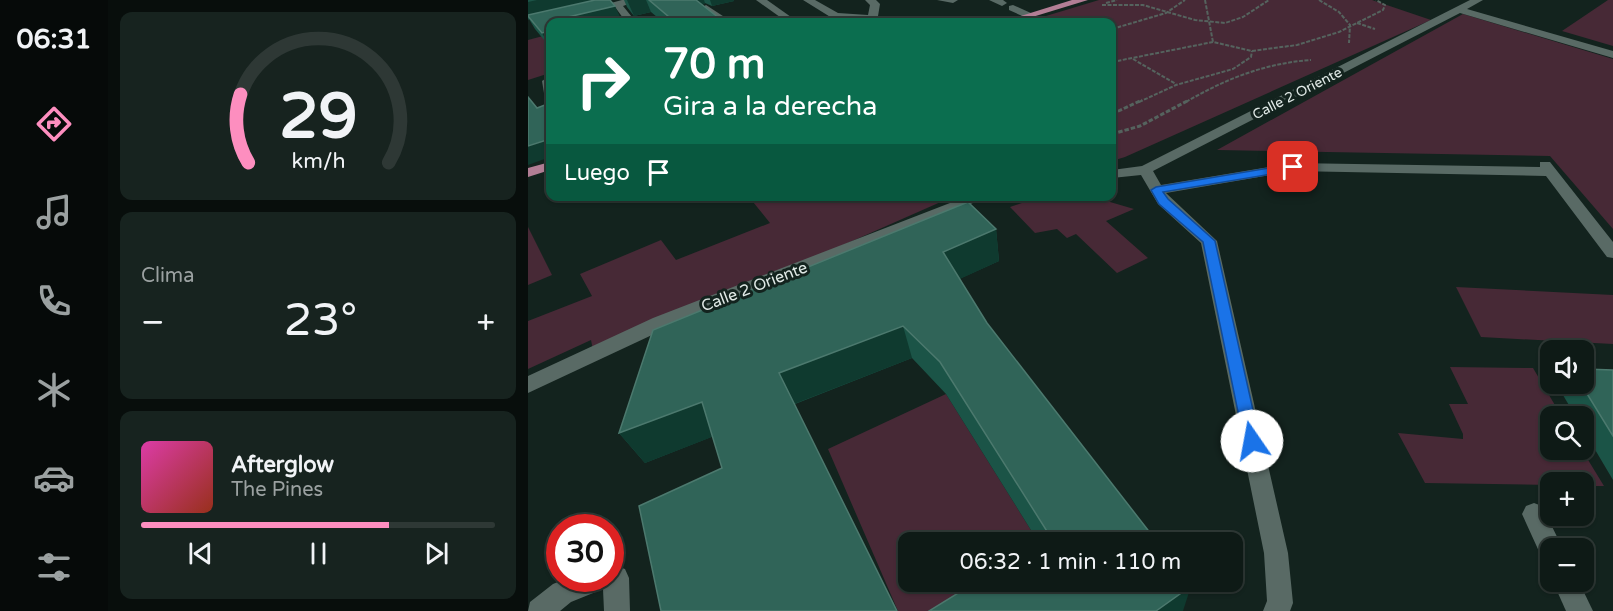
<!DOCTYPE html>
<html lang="es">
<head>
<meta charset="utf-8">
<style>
  :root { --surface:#0e1a16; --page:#17231f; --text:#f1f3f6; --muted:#9ba1a1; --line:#2e3835; --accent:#fd8ebf }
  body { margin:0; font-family:"Varela Round",sans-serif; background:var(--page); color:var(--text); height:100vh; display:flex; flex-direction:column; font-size:22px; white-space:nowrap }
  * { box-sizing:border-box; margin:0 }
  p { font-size:20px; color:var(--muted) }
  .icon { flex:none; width:33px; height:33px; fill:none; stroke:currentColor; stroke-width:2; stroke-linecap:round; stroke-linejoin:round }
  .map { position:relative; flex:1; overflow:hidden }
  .side { display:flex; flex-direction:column; gap:12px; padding:12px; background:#080e0c; width:420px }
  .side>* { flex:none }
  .top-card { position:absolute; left:18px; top:18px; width:570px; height:183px; border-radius:12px; box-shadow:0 2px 4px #0004,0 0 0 2px var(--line); background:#0b6e4f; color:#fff; overflow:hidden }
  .controls { position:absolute; left:1012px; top:340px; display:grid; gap:12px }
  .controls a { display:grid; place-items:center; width:54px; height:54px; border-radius:12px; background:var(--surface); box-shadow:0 2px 4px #0004,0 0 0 2px var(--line); font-size:30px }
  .speed { position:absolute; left:18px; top:514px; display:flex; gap:12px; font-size:30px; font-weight:700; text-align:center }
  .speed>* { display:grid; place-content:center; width:78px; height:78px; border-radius:50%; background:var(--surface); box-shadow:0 2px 4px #0004,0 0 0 2px var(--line); line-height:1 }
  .speed .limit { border:9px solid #d22; background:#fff; color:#111 }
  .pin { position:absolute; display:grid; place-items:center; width:51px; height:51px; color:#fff; margin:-26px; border-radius:12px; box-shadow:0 3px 9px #0006 }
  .me { position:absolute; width:66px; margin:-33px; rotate:348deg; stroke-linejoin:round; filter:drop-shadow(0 0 4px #0008) }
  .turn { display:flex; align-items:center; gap:21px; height:126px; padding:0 18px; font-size:27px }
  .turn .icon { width:78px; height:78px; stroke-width:2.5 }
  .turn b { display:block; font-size:42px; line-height:51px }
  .then { display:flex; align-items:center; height:57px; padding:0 18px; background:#0003; gap:12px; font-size:22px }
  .big { font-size:45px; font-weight:600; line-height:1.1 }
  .side .tile { flex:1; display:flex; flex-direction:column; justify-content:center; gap:9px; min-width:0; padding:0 21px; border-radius:12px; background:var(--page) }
  .side .dial { align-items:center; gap:0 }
  .dial svg { height:156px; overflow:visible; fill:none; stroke:var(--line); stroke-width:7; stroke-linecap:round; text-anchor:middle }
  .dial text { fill:var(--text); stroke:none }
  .song { display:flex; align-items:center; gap:18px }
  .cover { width:72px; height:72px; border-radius:9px; background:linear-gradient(135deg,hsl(320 70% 55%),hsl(10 70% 35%)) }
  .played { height:6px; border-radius:3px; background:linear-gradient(90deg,var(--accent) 70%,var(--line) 70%) }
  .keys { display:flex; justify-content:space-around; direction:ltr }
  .heat { display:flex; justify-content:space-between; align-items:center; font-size:33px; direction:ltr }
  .trip { position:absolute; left:370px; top:532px; width:345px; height:60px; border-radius:12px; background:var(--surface); box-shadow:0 2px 4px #0004,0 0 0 2px var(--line); font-weight:600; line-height:60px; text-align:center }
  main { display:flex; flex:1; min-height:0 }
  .menu { display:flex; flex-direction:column; width:108px; justify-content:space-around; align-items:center; background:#060a09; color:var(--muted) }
  .menu .icon { width:42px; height:42px }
  .menu .selected { color:var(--accent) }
  .menu b { font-size:27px; color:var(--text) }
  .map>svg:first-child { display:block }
  .green { fill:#472936 }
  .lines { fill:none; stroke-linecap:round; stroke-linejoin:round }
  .path-far1 { stroke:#55635e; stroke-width:2; stroke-dasharray:4 1.5; stroke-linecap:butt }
  .path { stroke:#55635e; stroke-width:3; stroke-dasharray:4.5 2; stroke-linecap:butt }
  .minor { fill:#596a65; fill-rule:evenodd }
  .major { fill:#b27e95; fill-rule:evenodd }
  .wall { fill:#1b5447 }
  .shaded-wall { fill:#0f3a2f }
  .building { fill:#306458; stroke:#4c796e; stroke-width:1.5 }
  .route { fill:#1a73e8; stroke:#114b97; stroke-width:1.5 }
  .labels { text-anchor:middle; stroke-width:6; stroke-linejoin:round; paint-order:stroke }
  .far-street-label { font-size:14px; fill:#e0e9e6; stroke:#13231e }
  .street-label { font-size:16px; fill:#e0e9e6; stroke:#13231e }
</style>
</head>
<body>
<main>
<nav class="menu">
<b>06:31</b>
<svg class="icon selected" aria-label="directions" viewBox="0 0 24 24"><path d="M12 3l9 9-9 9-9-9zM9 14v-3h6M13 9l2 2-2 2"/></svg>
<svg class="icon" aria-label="music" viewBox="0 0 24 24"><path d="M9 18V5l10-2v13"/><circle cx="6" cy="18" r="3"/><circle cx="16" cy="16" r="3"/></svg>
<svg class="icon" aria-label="phone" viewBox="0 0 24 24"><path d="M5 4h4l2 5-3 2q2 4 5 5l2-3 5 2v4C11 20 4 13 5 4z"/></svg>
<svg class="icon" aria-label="climate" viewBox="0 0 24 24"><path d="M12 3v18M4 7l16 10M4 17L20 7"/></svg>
<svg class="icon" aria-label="car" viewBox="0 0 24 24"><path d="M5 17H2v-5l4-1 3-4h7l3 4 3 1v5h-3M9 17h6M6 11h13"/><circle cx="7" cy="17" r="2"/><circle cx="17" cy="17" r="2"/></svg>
<svg class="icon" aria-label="filters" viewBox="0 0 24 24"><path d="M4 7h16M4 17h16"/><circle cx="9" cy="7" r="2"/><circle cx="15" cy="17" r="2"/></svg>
</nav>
<section class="side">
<div class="tile dial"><svg viewBox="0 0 100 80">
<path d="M14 69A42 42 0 1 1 86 69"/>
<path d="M14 69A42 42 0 0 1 10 34" stroke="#fd8ebf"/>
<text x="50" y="56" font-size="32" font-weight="700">29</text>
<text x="50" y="72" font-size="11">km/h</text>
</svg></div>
<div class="tile"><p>Clima</p>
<div class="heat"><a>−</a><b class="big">23°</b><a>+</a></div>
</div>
<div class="tile">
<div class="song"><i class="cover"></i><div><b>Afterglow</b><p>The Pines</p></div></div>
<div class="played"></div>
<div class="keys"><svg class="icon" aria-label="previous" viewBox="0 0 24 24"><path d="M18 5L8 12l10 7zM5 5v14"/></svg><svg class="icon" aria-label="pause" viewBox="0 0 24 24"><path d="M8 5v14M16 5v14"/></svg><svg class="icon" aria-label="next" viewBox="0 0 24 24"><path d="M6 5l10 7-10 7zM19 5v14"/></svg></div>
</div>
</section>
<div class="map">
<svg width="1085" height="611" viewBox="0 0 1085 611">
  <rect width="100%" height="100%" fill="#13231e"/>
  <g class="green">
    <polygon points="571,0 844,0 903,20 597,157 584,161 584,22 498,22"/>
    <polygon points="1080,0 1085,0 1085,46 1034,31"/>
    <polygon points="935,14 1085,59 1085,229 1022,156 689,150"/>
    <polygon points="15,36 22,46 22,73 0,80 0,40"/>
    <polygon points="221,197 424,197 66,355 63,340 0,369 0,321 64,296 52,274 133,240 148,260 242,223"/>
    <polygon points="565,197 606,209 578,221 620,258 589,273 548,234 539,238 529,229 507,233 482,207 511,197"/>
    <polygon points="0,227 24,275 0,285"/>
    <polygon points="928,287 1085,295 1085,344 953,337"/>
    <polygon points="922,367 1005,368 1034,417 1023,417 1023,450 1054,450 1076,486 1056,486 1056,483 1023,483 1023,485 897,483 870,433 935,439 935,434 921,404 940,404"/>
    <polygon points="418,394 511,543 381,543 381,582 459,582 411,611 370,611 300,449"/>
  </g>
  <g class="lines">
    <g class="path-far1">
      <polyline points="677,0 685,42"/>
      <polyline points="791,0 811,12 822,25 821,43"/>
      <polyline points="578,3 589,0"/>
      <polyline points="574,5 615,5 667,20 697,23 715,17 741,0"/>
      <polyline points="829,23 847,29"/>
      <polyline points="584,29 638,13 657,0"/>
      <polyline points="605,59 648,84"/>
      <polyline points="584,62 685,42 724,51 769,45 811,32 855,10 857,5 848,0"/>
      <polyline points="611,102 648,85 705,69 723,57 724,51"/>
      <path d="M 658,102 C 697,79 738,63 783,60"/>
    </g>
    <g class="path">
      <polyline points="584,114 614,100"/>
      <polyline points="584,134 612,126 661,100"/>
    </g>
    <g class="minor">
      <polygon points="94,0 112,0 95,6 108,22 98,22 87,7 62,13 57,10"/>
      <polygon points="228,0 239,0 270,22 259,22"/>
      <polygon points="275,0 287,0 310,13 340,15 342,5 337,0 348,0 352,4 349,22 304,18"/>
      <polygon points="409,0 430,0 425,3"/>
      <polygon points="461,0 475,0 479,3 474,6"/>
      <polygon points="942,0 955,0 939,9 1085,51 1085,58 932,13 625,171 633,185 765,163 1012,167 1012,162 1022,162 1085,242 1085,258 1079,257 1018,176 765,171 638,193 689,241 760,553 765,603 762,611 735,611 739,601 736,553 673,243 630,204 613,175 584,178 584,170 614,166"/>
      <polygon points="178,5 201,20 202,22 191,22 174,10 173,8"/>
      <polygon points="485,5 505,14 506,16 501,19 481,10 481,6"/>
      <polygon points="20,77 22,78 22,97 16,93 14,81"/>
      <polygon points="440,196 462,196 139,328 0,393 0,376 125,318"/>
      <polygon points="1006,503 1014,506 1035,549 1023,549 1023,562 1014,558 994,514 998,506"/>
      <polygon points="82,564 97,569 101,578 102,611 76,611 75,589 43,602 32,611 0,611 2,602 25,584 37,579 82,579"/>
      <polygon points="1025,582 1051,582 1065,611 1038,611"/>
    </g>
    <g class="major">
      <polygon points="544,0 560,0 488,22 474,22"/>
      <polygon points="22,162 22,170 0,177 0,168"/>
    </g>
  </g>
  <g class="wall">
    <polygon points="0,0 83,0 82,0 93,19 81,22 22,22 22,47 7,29 1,19 0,20"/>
    <polygon points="96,0 205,0 206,1 184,6 177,3 174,5 196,22 135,22 123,12 106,16 99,7"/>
    <polygon points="468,229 471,261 431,279 459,323 630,543 511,543 418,394 384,358 117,463 91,433"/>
    <polygon points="1085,370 1085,480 1056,431 1056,417 1048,417 1029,385 1030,384 1056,384"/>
  </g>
  <g class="shaded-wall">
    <polygon points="9,0 83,0 3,19 0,16 0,2"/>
    <polygon points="99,0 118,0 123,12 106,16"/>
    <polygon points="164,0 176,0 177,3 168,11"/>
    <polygon points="182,0 205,0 206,1 184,6"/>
    <polygon points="87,6 93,19 81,22 39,22 36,18"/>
    <polygon points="22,31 22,47 14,33"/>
    <polygon points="22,139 22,157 0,165 0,146"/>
    <polygon points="468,229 471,261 421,284 415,252"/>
    <polygon points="375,326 384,358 266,404 251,373"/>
    <polygon points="174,402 194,433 117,463 91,433"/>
    <polygon points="663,586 655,611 628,611"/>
  </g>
  <g class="building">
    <polygon points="67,0 82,0 87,6 36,18 40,22 22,22 22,31 14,33 0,16 0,15"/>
    <polygon points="121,0 168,0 196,22 147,22"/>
    <polygon points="0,97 9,108 22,103 22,139 0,146"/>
    <polygon points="440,202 468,229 415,252 459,323 630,543 511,543 522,536 412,362 375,326 251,373 369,611 133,611 111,506 194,468 174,402 91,433 125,330"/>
    <polygon points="1056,369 1085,370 1085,436 1053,384 1056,384"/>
    <polygon points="448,582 660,582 663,586 628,611 401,611"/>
  </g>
  <polygon class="route" points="765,164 769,165 769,170 635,192 640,199 687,241 732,441 730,446 718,446 716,441 675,242 631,204 623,190 628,187"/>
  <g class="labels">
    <g class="far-street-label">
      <text transform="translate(769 93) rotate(-27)" y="5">Calle 2 Oriente</text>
    </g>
    <g class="street-label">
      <text transform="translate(226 286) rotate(-21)" y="6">Calle 2 Oriente</text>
    </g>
  </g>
</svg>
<div class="controls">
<a><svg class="icon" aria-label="sound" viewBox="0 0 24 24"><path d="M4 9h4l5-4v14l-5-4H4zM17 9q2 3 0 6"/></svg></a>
<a><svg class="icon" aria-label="search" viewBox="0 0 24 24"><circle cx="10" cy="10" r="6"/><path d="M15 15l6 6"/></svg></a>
<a>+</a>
<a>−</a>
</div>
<div class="speed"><div class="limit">30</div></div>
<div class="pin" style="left:765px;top:167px;background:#d93025"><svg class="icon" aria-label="arrive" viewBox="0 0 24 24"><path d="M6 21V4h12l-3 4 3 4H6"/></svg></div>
<svg class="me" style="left:724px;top:441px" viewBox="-20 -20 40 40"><circle r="19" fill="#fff"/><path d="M0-13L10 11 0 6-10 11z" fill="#1a73e8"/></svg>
<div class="trip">06:32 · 1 min · 110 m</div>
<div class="top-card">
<div class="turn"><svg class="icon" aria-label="right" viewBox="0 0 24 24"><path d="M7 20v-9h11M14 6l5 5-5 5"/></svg><div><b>70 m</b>Gira a la derecha</div></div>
<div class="then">Luego<svg class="icon" aria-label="arrive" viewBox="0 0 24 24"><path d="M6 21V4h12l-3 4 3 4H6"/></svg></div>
</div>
</div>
</main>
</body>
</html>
